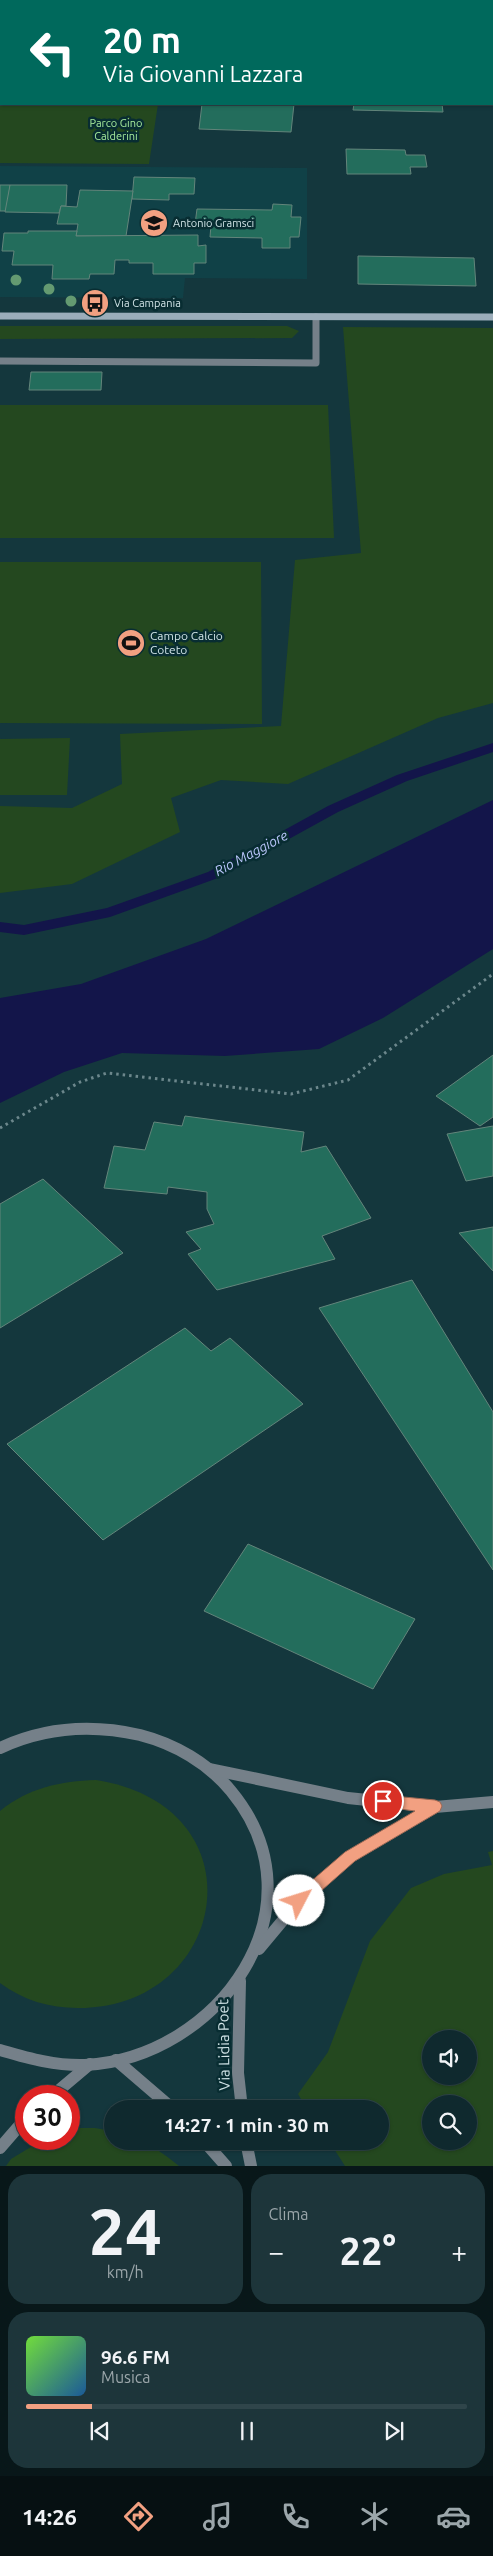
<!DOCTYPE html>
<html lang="it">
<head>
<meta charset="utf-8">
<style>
  :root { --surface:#0f292e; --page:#1d353a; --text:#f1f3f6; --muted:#9ba6aa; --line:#2f454a; --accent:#f2a081 }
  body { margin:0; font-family:Ubuntu,sans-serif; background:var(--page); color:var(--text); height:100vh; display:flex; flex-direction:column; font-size:19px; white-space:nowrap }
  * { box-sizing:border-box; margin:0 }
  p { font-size:16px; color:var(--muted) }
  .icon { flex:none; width:28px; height:28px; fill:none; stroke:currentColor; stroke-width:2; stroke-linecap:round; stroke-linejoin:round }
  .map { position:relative; height:2166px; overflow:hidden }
  .panel { display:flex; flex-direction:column; gap:8px; padding:8px; background:#081719; flex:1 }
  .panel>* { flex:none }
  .banner { position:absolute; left:0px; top:0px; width:494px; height:105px; box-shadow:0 1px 4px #0004,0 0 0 1px var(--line); background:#00695c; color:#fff; overflow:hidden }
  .buttons { position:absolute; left:422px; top:2030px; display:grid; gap:10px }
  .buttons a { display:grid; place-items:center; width:55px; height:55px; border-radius:50%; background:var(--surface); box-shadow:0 1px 4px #0004,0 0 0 1px var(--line); font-size:25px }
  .speed { position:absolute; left:15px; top:2085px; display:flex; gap:10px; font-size:25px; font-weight:700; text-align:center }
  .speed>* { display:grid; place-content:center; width:65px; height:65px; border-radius:50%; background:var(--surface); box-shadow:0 1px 4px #0004,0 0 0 1px var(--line); line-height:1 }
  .speed .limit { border:8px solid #d22; background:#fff; color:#111 }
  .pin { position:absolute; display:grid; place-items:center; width:42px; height:42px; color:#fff; margin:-21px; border:2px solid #fff; border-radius:50%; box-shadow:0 1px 5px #0007 }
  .me { position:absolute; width:55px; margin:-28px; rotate:50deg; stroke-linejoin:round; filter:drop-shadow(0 0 4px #0008) }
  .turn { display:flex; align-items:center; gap:18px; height:105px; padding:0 20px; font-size:22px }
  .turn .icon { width:65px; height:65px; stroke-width:2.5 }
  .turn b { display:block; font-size:35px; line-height:42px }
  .big { font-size:38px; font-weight:700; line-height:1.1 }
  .panel .widget { flex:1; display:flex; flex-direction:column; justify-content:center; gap:8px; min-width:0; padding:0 18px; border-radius:20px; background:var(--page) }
  .panel .dial { align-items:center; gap:0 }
  .dial b { font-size:65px; line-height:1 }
  .song { display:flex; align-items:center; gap:15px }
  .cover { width:60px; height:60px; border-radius:8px; background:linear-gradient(135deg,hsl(100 70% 55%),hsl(210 70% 35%)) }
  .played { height:5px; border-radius:2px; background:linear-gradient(90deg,var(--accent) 15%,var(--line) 15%) }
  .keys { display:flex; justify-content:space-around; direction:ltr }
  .heat { display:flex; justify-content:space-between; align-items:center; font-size:28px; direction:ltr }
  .panel .tiles { flex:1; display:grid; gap:8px; grid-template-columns:1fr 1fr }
  .widget:last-child { grid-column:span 2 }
  .trip { position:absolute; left:104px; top:2100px; width:285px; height:50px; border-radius:25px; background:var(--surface); box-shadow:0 1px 4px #0004,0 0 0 1px var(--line); font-weight:700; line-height:50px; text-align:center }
  .tab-bar { display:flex; height:80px; justify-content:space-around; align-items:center; background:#061012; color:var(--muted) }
  .tab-bar .icon { width:35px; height:35px }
  .tab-bar .current { color:var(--accent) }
  .tab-bar b { font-size:22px; color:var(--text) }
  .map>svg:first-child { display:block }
  .built { fill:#104147 }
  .green { fill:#24481f; fill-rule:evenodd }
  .water { fill:#13154a }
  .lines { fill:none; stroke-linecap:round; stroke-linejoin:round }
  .stream { fill:#13154a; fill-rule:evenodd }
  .building { fill:#236d5c; stroke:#63857b }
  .path { stroke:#6c878c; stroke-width:3; stroke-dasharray:2.5 4; stroke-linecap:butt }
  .lane { stroke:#758089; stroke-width:7 }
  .street { stroke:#758089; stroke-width:12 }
  .secondary { stroke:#9badba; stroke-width:7 }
  .tree { fill:#649a71 }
  .route { fill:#f2a081; stroke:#9d6854 }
  .labels { text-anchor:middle; stroke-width:5; stroke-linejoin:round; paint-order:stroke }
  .far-park-label { font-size:11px; fill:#a6eb9c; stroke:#082d32 }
  .far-poi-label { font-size:11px; fill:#d0e3e6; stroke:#082d32; text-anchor:start }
  .poi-label { font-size:12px; fill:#d0e3e6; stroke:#082d32; text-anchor:start }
  .water-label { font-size:14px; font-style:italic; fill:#bac6fb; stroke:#082d32 }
  .near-street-label { font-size:15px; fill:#d0e3e6; stroke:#082d32 }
</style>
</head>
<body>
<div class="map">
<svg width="493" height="2166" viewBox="0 0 493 2166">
  <rect width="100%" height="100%" fill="#14373d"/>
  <polygon class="built" points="0,166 307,168 307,279 185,278 183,298 0,297"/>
  <g class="green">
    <polygon points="0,0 172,0 1,1 1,104 158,104 149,164 0,163"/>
    <polygon points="0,326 287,326 299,331 292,338 0,339"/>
    <polygon points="343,327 493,328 493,703 438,718 288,784 221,780 171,798 180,832 72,884 0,893 0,806 72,808 122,784 120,734 281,726 295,560 361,553"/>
    <polygon points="0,405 328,405 334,538 0,538"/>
    <polygon points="0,562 261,562 262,724 0,723"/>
    <polygon points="70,738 67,795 0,795 0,739"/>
    <path d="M 96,1780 C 263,1806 230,2008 78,2008 C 49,2008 23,2000 0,1983 L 0,1811 C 28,1788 61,1781 96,1780 Z"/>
    <path d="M 493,1851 L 493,2166 L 345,2166 L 329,2141 L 380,2141 L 380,2109 L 307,2109 L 298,2094 L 328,2052 L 370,1941 L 411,1888 L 444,1874 L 492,1865 L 488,1852 ZM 431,2039 L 469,2039 L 469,2076 L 431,2076 ZM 431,2104 L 469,2104 L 469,2141 L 431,2141 Z"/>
    <path d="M 74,2128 L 95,2128 L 112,2131 L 112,2141 C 144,2141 155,2146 179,2166 L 6,2166 L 11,2159 L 44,2139 L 69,2139 L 69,2129 Z"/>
  </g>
  <polygon class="water" points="493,800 493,949 383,1018 319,1049 225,1056 122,1053 64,1072 0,1103 0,998 81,984 206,939"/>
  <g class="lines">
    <polygon class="stream" points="493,743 493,752 407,781 338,812 218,878 110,917 24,935 0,932 0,922 24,925 107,908 208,872 328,806 397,775"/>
  </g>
  <g class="building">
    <polygon points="216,0 303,0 216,1"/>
    <polygon points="330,0 390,0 330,1"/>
    <polygon points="202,104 294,104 291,132 199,129"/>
    <polygon points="354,104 442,104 443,112 353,110"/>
    <polygon points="346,149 405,150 406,155 425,155 427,167 410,167 411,174 347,174"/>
    <polygon points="134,177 195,178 194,194 169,194 169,200 132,199"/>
    <polygon points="0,185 10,185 7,211 0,211"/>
    <polygon points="10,185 67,185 66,206 61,206 59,213 5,212"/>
    <polygon points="80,190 133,191 126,236 76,236 78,224 57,224 61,206 77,207"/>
    <polygon points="273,204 292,205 291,217 301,217 299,237 290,237 290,248 262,248 262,238 210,237 211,225 195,224 197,209 272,210"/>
    <polygon points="28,231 77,231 76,236 198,235 198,246 206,245 206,263 194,263 194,274 153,274 153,263 129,263 129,260 115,260 114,274 90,274 89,279 52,279 53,265 12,265 14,251 2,251 4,233 28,233"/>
    <polygon points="358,256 474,258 476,286 358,284"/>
    <polygon points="31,372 102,372 101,390 29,390"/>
    <polygon points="493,1055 493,1117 480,1126 436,1096"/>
    <polygon points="185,1116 304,1132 301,1152 326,1146 371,1218 322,1236 335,1259 217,1290 188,1254 201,1249 186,1232 214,1224 207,1209 207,1192 168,1187 167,1194 104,1188 114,1146 145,1150 154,1122 182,1126"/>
    <polygon points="493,1126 493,1176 466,1181 447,1134"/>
    <polygon points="43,1179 123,1253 0,1328 0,1204"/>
    <polygon points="493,1227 493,1271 459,1233"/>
    <polygon points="412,1280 493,1412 493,1570 319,1308"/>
    <polygon points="185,1328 211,1351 230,1338 303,1404 103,1540 7,1444"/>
    <polygon points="248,1544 415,1619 373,1689 204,1611"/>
  </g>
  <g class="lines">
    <polyline class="path" points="0,1128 80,1082 107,1073 291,1094 348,1080 493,974"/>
    <polyline class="lane" points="0,361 316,363 316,317"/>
    <g class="street">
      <path d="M 0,1748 C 45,1727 92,1724 140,1735 C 175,1744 208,1763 231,1791 C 327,1907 219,2058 85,2065 C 55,2066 28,2058 0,2050"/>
      <polyline points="210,1769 348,1798 435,1807 493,1802"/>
      <polyline points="259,1949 299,1901 350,1857 435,1807"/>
      <polyline points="240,1981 238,2073 242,2109"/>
      <polyline points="116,2060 173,2109"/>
      <polyline points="52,2096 90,2064"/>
      <polyline points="204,2141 226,2166"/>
      <polyline points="246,2141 251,2166"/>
      <polyline points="0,2148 26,2118"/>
    </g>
    <polyline class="secondary" points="0,316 493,317"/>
  </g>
  <g class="tree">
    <circle cx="16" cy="280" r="5.5"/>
    <circle cx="49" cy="289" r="5.5"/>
    <circle cx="71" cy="301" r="5.5"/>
  </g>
  <polygon class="route" points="383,1795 435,1800 440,1802 442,1806 440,1811 355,1861 304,1906 299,1908 294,1906 291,1901 294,1896 345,1852 415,1811 378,1806 376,1801 378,1797"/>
  <defs>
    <symbol id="school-disc" viewBox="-11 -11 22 22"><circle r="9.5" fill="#f2a081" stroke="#082d32"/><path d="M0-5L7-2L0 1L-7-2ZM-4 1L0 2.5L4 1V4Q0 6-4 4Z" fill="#111"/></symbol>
    <symbol id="bus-disc" viewBox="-11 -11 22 22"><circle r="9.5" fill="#f2a081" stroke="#082d32"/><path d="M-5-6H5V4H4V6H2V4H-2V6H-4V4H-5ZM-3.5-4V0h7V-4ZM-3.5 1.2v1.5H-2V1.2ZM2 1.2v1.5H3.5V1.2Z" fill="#111"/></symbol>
    <symbol id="stadium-disc" viewBox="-11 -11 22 22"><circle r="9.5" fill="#f2a081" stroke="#082d32"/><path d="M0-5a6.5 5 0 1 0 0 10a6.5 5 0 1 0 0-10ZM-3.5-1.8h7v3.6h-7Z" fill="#111"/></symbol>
  </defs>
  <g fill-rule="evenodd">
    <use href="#school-disc" x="138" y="207" width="32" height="32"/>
    <use href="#bus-disc" x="79" y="287" width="32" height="32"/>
    <use href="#stadium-disc" x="115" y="627" width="32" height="32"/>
  </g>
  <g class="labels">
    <g class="far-park-label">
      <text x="116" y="127">Parco Gino<tspan x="116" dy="13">Calderini</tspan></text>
    </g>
    <g class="far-poi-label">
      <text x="173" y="227">Antonio Gramsci</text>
      <text x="114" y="307">Via Campania</text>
    </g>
    <g class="poi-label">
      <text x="150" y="640">Campo Calcio<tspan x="150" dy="14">Coteto</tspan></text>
    </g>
    <g class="water-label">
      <text transform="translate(251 853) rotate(-28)" y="5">Rio Maggiore</text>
    </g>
    <g class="near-street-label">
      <text transform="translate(224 2045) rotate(-91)" y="5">Via Lidia Poet</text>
    </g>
  </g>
</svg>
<div class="buttons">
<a><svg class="icon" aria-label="sound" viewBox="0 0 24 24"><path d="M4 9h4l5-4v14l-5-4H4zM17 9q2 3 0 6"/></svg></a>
<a><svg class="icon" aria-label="search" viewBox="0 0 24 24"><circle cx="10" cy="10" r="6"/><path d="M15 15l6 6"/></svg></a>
</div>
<div class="speed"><div class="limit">30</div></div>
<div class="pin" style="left:383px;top:1801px;background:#d93025"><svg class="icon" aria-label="arrive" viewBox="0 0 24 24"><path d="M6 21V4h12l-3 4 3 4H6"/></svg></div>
<svg class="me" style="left:299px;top:1901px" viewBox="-20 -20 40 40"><circle r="19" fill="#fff"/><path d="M0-13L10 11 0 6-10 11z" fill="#f2a081"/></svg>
<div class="trip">14:27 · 1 min · 30 m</div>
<div class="banner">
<div class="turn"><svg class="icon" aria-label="left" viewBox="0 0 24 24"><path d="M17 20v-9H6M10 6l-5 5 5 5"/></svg><div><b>20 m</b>Via Giovanni Lazzara</div></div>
</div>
</div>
<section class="panel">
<div class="tiles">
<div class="widget dial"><b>24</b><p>km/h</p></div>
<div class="widget"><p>Clima</p>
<div class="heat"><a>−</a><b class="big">22°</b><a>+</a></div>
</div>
<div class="widget">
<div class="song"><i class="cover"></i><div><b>96.6 FM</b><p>Musica</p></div></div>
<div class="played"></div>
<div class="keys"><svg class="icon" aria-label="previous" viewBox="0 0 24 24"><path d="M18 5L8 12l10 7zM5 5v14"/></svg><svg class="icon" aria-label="pause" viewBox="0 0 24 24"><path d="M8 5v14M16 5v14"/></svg><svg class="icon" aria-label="next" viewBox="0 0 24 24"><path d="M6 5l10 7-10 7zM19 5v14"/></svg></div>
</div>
</div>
</section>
<nav class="tab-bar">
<b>14:26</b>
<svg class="icon current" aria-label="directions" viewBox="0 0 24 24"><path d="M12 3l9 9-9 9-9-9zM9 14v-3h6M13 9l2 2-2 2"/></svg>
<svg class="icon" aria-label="music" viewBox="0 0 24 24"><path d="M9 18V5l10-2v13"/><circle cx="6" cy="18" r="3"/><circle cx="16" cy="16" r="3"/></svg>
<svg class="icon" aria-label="phone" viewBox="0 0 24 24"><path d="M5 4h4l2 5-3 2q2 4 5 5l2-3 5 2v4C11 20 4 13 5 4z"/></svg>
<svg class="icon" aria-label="climate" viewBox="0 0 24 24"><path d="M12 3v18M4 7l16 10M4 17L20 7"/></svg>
<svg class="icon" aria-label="car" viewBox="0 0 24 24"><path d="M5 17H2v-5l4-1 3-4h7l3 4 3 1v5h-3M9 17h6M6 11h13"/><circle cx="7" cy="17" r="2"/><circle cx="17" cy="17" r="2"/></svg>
</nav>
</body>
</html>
